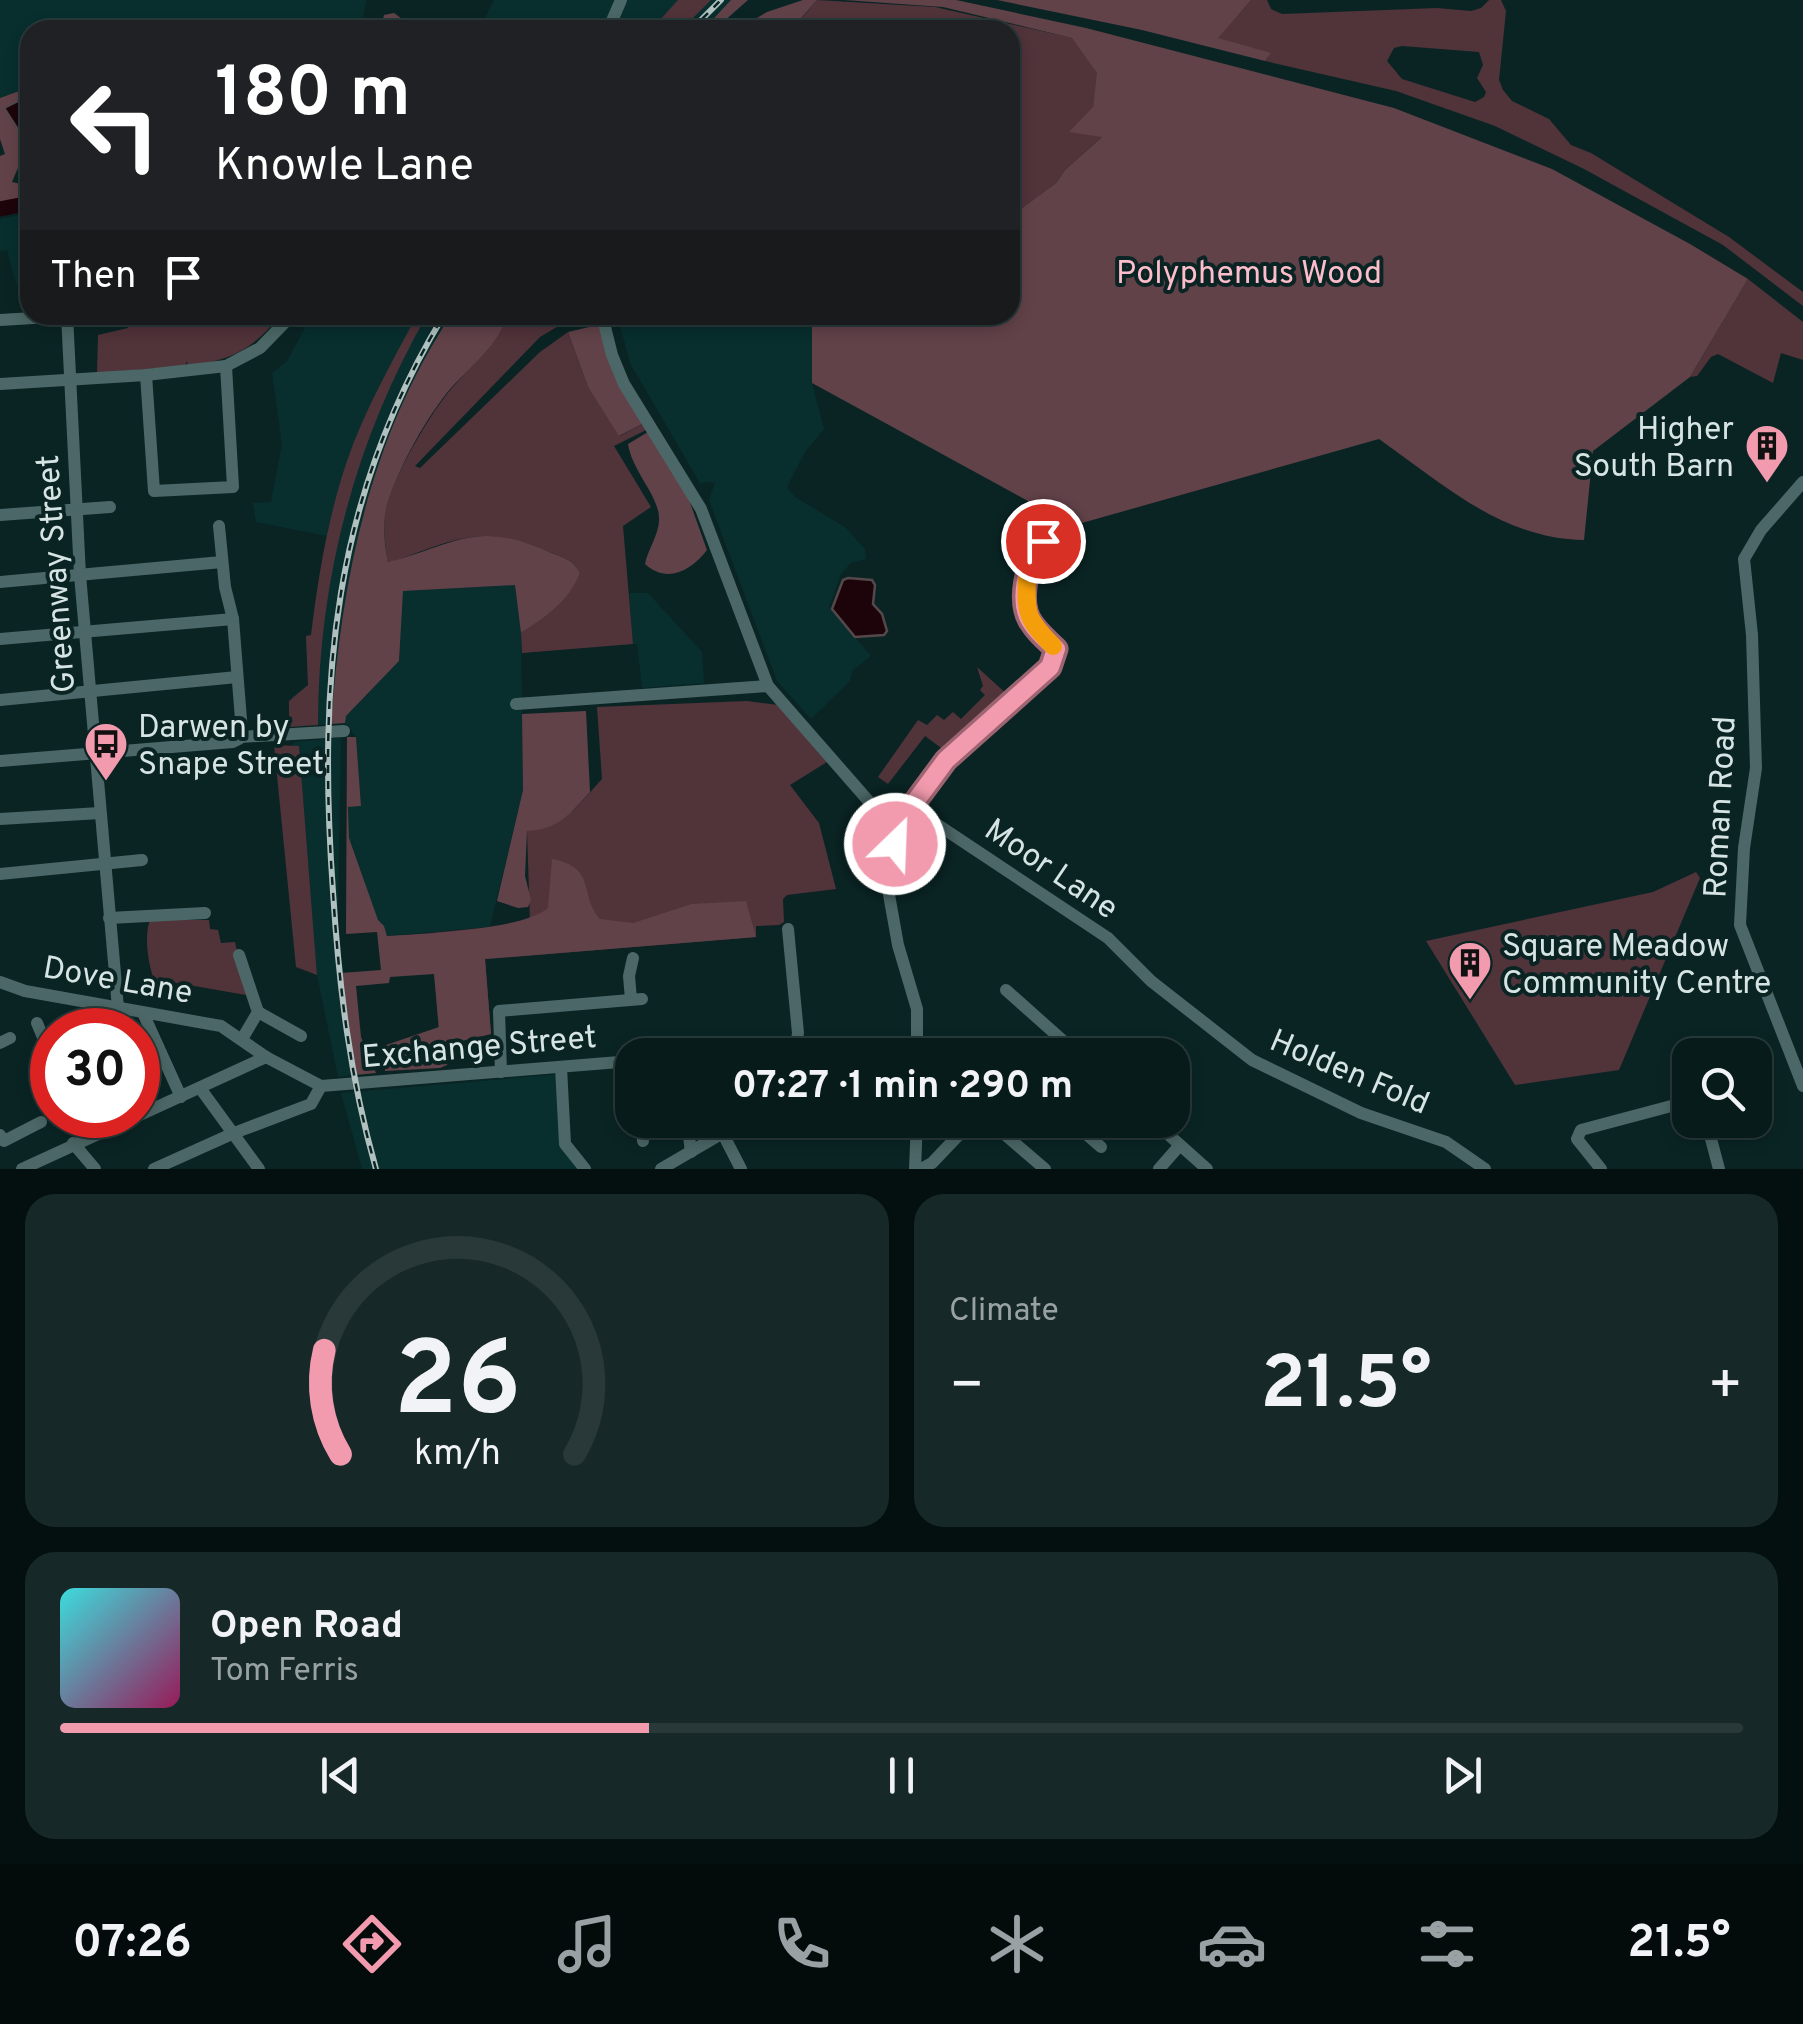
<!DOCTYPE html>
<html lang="en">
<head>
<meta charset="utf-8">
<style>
  :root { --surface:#081b1b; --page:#162828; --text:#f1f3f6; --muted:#98a1a3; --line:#29393a; --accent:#f29aae }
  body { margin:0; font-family:Overpass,sans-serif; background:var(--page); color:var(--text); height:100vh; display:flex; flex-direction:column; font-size:38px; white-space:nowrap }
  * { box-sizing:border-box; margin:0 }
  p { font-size:32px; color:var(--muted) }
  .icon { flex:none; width:55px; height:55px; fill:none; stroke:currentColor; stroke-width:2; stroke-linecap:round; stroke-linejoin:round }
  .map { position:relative; height:1169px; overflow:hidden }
  .details { display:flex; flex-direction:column; gap:25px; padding:25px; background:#040f0f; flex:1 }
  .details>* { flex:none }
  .hud { position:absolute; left:20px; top:20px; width:1000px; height:305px; border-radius:30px; box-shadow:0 5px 15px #0003,0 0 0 2px var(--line); background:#202124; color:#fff; overflow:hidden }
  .tools { position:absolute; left:1672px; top:1038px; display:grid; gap:20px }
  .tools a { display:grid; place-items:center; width:100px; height:100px; border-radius:20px; background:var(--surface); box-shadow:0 5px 15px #0003,0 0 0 2px var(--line); font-size:50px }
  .speed { position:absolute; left:30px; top:1008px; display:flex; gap:20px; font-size:50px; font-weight:700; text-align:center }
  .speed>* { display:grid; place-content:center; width:130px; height:130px; border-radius:50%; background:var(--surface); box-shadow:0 5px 15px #0003,0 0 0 2px var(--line); line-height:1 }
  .speed .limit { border:15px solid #d22; background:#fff; color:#111 }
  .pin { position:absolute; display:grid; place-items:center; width:85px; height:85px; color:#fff; margin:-42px; border:5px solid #fff; border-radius:50%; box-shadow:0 2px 10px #0007 }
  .me { position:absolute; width:110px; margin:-55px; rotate:24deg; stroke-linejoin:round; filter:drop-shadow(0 0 8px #0008) }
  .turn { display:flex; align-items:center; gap:35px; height:210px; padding:0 30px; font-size:45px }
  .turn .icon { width:130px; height:130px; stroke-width:2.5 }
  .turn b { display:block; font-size:70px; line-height:85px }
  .then { display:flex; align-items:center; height:95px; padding:0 30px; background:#0003; gap:20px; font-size:38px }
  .big { font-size:75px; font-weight:700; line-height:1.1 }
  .details .card { flex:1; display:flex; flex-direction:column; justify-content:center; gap:15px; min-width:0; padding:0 35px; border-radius:30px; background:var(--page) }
  .details .dial { align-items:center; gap:0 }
  .dial svg { height:260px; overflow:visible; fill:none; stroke:var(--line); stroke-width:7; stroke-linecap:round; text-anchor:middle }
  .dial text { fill:var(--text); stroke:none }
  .song { display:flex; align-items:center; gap:30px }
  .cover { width:120px; height:120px; border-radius:15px; background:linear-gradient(135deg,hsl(180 70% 55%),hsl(330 70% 35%)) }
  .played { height:10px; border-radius:5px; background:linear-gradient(90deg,var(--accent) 35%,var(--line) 35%) }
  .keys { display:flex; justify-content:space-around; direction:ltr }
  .heat { display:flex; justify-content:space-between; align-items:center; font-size:55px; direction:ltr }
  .details .tiles { flex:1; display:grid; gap:25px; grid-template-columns:1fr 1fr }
  .card:last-child { grid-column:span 2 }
  .trip { position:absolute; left:615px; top:1038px; width:575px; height:100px; border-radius:30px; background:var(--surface); box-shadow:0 5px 15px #0003,0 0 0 2px var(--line); font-weight:700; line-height:100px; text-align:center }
  .tabs { display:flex; height:160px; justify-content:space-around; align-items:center; background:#030b0b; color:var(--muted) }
  .tabs .icon { width:70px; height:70px }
  .tabs .selected { color:var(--accent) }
  .tabs b { font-size:45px; color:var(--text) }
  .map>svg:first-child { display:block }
  .built { fill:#082e2e }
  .green { fill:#51333a; fill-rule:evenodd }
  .forest { fill:#624249 }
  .water { fill:#1c040a; stroke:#54484b; stroke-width:2.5 }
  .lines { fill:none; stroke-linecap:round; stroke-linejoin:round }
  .river { stroke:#1c040a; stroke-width:15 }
  .minor { stroke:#4c6767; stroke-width:12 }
  .rail-casing { stroke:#b0c1c0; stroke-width:6 }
  .rail { stroke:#0a2424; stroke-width:2.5; stroke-dasharray:8; stroke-linecap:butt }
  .route-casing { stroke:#9d6471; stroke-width:25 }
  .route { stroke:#f29aae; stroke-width:18 }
  .slow { stroke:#f59e0b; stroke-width:18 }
  .labels { text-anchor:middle; stroke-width:8; stroke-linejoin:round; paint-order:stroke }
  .park-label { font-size:32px; fill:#fdbdcb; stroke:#0a2424 }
  .poi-label { font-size:32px; fill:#d6e5e4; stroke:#0a2424; text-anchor:start }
  .street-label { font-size:32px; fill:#d6e5e4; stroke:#0a2424 }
</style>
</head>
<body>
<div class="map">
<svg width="1803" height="1169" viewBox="0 0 1803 1169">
  <rect width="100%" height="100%" fill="#0a2424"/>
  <g class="built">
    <polygon points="0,0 366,0 361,30 30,30 30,87 0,98"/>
    <polygon points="494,0 748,0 715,30 479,30"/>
    <polygon points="30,213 30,283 16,284 7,250 0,251 0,219"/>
    <polygon points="312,315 462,315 423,390 347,715 399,661 402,591 515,585 521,633 523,790 490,927 387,936 384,926 378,921 349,838 348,807 361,805 356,737 345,723 292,727 292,697 308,685 306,636 311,635 327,536 256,522 253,503 271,502 282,444 272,373 287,361"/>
    <polygon points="617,315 812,315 812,383 824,429 805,452 787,487 795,497 845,527 865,549 866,559 851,563 841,574 829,607 871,656 852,671 850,681 811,719 777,681 709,500 715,482 700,483 630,363"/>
    <polygon points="629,593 648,593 702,652 704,683 642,688 637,644 633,644"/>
    <polygon points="341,738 338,924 355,1075 338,1077 317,975 299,747 293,746 293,742"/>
    <polygon points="561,1074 565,1144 585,1169 362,1169 341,1093"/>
  </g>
  <g class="green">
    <polygon points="678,0 711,0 681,30 651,30"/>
    <polygon points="817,0 935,7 1073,38 1098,74 1093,107 1103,136 1065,170 1056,183 1010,217 1010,30 792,30"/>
    <path d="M 1251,0 L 1267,0 L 1271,9 L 1282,14 L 1437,8 L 1471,11 L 1481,8 L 1489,0 L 1501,0 L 1506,11 L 1499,80 L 1503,90 L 1512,101 L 1549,119 L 1571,145 L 1591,153 L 1729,237 L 1803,292 L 1803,306 L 1723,245 L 1584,169 L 1495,126 L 1396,91 L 1265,61 L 1270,54 L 1217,38 ZM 1402,46 L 1479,52 L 1483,65 L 1477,78 L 1486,92 L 1484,97 L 1475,102 L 1402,79 L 1387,61 L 1394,48 Z"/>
    <polygon points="1748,279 1803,322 1803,360 1781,353 1773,383 1718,354 1711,357 1697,376 1690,377"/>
    <path d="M 128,315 L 281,315 C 250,351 235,358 188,367 L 187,361 L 185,366 L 97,373 L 98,335 L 128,328 Z"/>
    <path d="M 417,315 L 427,315 C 355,440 318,581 318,725 L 289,727 L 289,701 L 308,685 L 306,636 L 311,635 C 318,577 328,517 347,461 C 364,411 392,362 417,315 Z"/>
    <path d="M 508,315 L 572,318 L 540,337 L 415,466 L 420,468 L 540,352 L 568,332 L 588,387 L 620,436 L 644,423 L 648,429 L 614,446 L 651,507 L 623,526 L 633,644 L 522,653 L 521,633 C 545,618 569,600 580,573 C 573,559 563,558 549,552 C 481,522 454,540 389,563 L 387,559 C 385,541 382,522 387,504 C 395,474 431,412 452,388 C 473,363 497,347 508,315 Z"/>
    <polygon points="977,667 1010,697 948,753 925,736 888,784 878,777 918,720 927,725 937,715 944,720 953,712 961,719 985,695 980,690 983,686"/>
    <path d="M 747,701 L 779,705 L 827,762 L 790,785 L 819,823 L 836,889 L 787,895 L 783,899 L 784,922 L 779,925 L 756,926 L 756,937 L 485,959 L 491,1034 L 440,1046 L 431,933 L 530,923 L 527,830 C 562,830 580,803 602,779 L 597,707 Z"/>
    <polygon points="274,745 299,746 317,975 296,967"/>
    <polygon points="1696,872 1700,878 1619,1070 1515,1085 1426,941 1653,892"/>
    <path d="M 150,920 L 209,920 L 210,929 L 218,930 L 221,943 L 235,942 L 246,995 L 154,979 C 148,964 144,935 150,920 Z"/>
  </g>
  <g class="forest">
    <polygon points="731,0 748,0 714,30 703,30"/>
    <polygon points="803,0 817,0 791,30 737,30 767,12"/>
    <path d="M 844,0 L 956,0 L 1086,28 L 1394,108 L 1552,169 L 1690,244 L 1748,279 L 1690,377 L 1593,451 L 1584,540 C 1502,539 1443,484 1379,439 L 1050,532 L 1028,501 L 812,383 L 812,315 L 1010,315 L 1010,299 L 1016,299 L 1010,217 L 1056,183 L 1065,170 L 1102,137 L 1069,132 L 1093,107 L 1097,73 L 1072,38 L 943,7 Z"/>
    <polygon points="997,0 1251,0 1218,38 1271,53 1265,61 1142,30"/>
    <polygon points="394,13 417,30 380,30 384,15"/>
    <polygon points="30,87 30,94 4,109 22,136 29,142 12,182 30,186 30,199 0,205 0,156 5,154 0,139 0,98"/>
    <path d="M 451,315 L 508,315 C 497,347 474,363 452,387 C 428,414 399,467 388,501 C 382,520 384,544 388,562 C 457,544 475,519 549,552 C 563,558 573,559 580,573 C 570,600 545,618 521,633 L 515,585 L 403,591 L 399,661 L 346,716 L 345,723 L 331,724 C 342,578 369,440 451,315 Z"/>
    <polygon points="598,325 644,423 619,436 588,387 568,332"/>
    <path d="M 648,432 L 688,497 L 707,550 C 691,571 667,584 645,564 C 648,549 660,533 659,518 C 659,496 632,471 628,444 Z"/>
    <path d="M 586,711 L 590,792 C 569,815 559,829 527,831 L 525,876 L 531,900 L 528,907 L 518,908 L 497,901 L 523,790 L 522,714 Z"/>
    <path d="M 347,737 L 356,737 L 361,806 L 348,807 L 349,838 L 378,920 L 384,926 L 387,936 C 424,934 522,930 548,908 L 552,859 C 597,867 579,895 600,919 L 633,923 L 692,904 L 746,901 L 756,937 L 485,959 L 491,1034 L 453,1043 L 447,1065 L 440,1068 L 385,1071 L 383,1046 L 439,1027 L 434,974 L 390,977 L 389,983 L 356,986 L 361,1037 L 376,1073 L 355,1075 L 341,973 L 381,970 L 377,932 L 346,934 Z"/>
  </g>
  <g class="water">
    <polygon points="30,95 30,137 22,136 4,108"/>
    <polygon points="848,578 872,580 875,585 873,604 882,614 887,631 884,635 855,637 832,609 843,580"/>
  </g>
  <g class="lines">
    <polyline class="river" points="0,209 30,203"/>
    <g class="minor">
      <polyline points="608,30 621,0"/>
      <polyline points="67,315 80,575 118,1008"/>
      <polyline points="602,315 612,355 624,384 701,509 768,686 893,829"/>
      <polyline points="0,320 67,316"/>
      <polyline points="146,375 154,491 233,487 226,366"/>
      <polyline points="0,384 146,375 226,366 260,348 292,315"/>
      <polyline points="1803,482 1761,530 1744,559 1752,635 1756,768 1744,848 1740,925 1803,1086"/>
      <polyline points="0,515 110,507"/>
      <polyline points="0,582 222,562"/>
      <polyline points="0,639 233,619"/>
      <polyline points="0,700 237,677"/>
      <polyline points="516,704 768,686"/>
      <polyline points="240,737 344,731"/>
      <polyline points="0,761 233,742 239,739 242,732 233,619 225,587 219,526"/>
      <polyline points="912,816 929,819 1108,938 1151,981 1252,1060 1361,1113 1446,1142 1485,1169"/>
      <polyline points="0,819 100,813"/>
      <path d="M 893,829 L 912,816 L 912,807 L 946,760 L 1050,667 L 1056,649 C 1048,641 1039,634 1033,625 C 1016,604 1028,561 1043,541"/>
      <polyline points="893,829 894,863 888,889 898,945 917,1009 917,1055"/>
      <polyline points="0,874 142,860"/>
      <polyline points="109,918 205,913"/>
      <polyline points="788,929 798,1033 795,1055"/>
      <polyline points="239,955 258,1012 242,1039"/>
      <polyline points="0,982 25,991 221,1026 266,1057 321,1086 632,1061"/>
      <polyline points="1006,990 1079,1055"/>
      <polyline points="631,999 629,976 633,958"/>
      <polyline points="258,1012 301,1036"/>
      <polyline points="143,1013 181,1097"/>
      <polyline points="37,1023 52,1059"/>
      <polyline points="0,1043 10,1038"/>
      <polyline points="701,1055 796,1046"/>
      <polyline points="561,1067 565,1144 585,1169"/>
      <polyline points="501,1072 499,1011 642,999"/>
      <polyline points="200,1088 259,1169"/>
      <polyline points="77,1115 86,1137"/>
      <polyline points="641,1120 643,1141"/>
      <polyline points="687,1120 691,1152"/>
      <polyline points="988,1120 1045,1169"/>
      <polyline points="1070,1120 1101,1147"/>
      <polyline points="1152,1120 1207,1169"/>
      <polyline points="1706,1120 1719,1169"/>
      <polyline points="723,1134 741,1169"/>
      <polyline points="0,1135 4,1141 41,1122"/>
      <polyline points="73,1143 95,1169"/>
      <polyline points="22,1169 266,1057"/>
      <polyline points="154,1169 234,1133 311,1104 321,1086"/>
      <polyline points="661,1169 745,1120"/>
      <polyline points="915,1169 917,1120"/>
      <polyline points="921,1169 932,1163 973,1120"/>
      <polyline points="1159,1169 1180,1145"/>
      <polyline points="1601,1169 1577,1139 1581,1130 1690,1101"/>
    </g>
    <defs>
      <g id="rail">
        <polyline points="691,30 721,0"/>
        <path d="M 376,1169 C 350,1078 339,987 333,892 C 318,682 332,499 444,315"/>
      </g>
    </defs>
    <use href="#rail" class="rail-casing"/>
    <use href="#rail" class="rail"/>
  </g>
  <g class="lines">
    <defs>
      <path id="route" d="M 895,844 L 894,829 L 912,816 L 912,806 L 946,760 L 1050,667 L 1056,649 C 1048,641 1039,634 1033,625 C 1016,604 1027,561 1043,541"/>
    </defs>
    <use href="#route" class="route-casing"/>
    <use href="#route" class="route"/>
    <path class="slow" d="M 1027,579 C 1025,615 1028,620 1053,646"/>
  </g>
  <defs>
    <symbol id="building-pin" viewBox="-11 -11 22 30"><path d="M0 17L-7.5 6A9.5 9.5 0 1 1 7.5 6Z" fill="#f29aae" stroke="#0a2424"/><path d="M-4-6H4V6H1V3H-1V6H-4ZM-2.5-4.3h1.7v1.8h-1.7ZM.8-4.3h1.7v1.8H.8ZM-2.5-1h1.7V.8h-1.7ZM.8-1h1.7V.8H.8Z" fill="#111"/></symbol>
    <symbol id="bus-pin" viewBox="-11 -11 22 30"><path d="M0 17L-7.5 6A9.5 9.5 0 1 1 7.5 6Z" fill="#f29aae" stroke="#0a2424"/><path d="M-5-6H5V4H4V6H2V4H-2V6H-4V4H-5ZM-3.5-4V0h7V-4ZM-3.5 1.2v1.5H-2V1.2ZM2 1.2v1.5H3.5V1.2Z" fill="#111"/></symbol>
  </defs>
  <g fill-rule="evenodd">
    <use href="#building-pin" x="1742" y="421" width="50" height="68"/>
    <use href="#bus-pin" x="81" y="719" width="50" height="68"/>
    <use href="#building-pin" x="1445" y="938" width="50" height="68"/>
  </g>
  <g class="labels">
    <g class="park-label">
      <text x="1249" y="283">Polyphemus Wood</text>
    </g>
    <g class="poi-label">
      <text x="1734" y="439" text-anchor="end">Higher<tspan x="1734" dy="37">South Barn</tspan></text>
      <text x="138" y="737">Darwen by<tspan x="138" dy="37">Snape Street</tspan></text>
      <text x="1502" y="956">Square Meadow<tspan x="1502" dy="37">Community Centre</tspan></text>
    </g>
    <g class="street-label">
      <text transform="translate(55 574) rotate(-94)" y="11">Greenway Street</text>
      <text transform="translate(1719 807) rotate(-87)" y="11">Roman Road</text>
      <text transform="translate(1052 868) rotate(34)" y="11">Moor Lane</text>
      <text transform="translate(118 979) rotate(10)" y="11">Dove Lane</text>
      <text transform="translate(479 1046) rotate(-5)" y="11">Exchange Street</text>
      <text transform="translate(1350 1071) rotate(23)" y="11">Holden Fold</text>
    </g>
  </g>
</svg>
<div class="tools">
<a><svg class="icon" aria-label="search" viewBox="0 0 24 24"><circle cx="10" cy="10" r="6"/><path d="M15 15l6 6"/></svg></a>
</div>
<div class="speed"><div class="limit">30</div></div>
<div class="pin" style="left:1043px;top:541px;background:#d93025"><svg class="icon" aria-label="arrive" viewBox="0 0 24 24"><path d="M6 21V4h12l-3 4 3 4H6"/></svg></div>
<svg class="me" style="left:895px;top:844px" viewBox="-20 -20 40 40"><circle r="17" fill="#f29aae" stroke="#fff" stroke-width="3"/><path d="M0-11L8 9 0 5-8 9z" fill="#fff"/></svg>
<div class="trip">07:27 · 1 min · 290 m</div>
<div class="hud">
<div class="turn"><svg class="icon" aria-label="left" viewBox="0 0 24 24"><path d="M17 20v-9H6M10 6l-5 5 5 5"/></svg><div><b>180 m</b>Knowle Lane</div></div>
<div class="then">Then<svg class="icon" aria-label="arrive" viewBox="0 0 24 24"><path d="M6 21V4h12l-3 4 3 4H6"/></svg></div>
</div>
</div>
<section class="details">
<div class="tiles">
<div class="card dial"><svg viewBox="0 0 100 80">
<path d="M14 69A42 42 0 1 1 86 69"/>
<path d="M14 69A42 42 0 0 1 9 37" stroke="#f29aae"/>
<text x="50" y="56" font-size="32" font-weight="700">26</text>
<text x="50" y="72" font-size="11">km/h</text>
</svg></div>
<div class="card"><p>Climate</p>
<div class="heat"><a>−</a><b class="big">21.5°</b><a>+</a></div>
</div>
<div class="card">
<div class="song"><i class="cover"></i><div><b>Open Road</b><p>Tom Ferris</p></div></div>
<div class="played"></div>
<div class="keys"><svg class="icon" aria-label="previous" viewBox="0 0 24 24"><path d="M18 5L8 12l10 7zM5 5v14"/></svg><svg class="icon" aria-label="pause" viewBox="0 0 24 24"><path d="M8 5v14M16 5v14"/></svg><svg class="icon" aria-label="next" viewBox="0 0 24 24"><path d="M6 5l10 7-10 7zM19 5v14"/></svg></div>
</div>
</div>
</section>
<nav class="tabs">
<b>07:26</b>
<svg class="icon selected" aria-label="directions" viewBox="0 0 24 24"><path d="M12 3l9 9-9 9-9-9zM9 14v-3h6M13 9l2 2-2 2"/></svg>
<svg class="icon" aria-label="music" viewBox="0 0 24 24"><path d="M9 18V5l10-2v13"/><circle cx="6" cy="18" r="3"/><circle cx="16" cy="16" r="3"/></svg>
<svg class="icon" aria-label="phone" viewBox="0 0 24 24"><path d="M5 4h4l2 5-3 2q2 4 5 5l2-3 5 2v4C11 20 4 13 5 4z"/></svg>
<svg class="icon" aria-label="climate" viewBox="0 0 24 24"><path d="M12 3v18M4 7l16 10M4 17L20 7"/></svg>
<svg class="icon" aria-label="car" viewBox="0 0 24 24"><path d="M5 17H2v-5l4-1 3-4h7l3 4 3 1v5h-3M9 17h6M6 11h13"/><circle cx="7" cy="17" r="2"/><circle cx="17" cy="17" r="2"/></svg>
<svg class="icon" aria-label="filters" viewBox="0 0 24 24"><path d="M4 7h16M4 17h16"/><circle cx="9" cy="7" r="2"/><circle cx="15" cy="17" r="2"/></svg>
<b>21.5°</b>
</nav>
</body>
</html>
